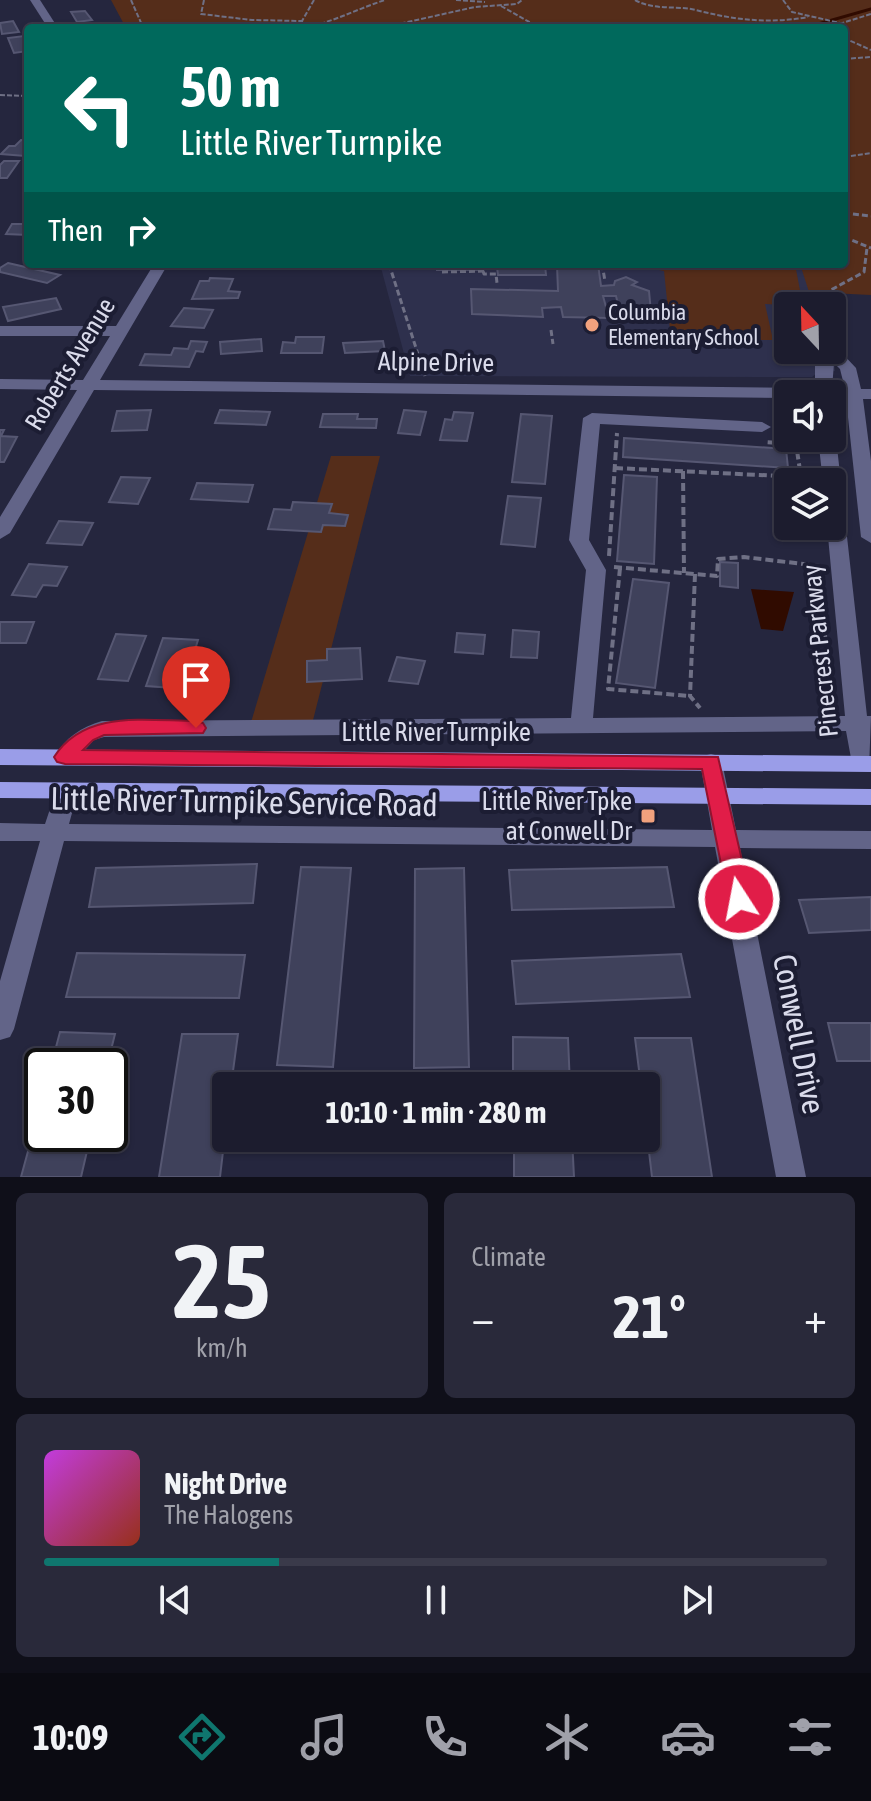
<!DOCTYPE html>
<html lang="en">
<head>
<meta charset="utf-8">
<style>
  :root { --surface:#1c1c2e; --page:#29293a; --text:#f1f3f6; --muted:#a0a1aa; --line:#3a3a4a; --accent:#0f766e }
  body { margin:0; font-family:"Asap Condensed",sans-serif; background:var(--page); color:var(--text); height:100vh; display:flex; flex-direction:column; font-size:30px; white-space:nowrap }
  * { box-sizing:border-box; margin:0 }
  p { font-size:26px; color:var(--muted) }
  .icon { flex:none; width:44px; height:44px; fill:none; stroke:currentColor; stroke-width:2; stroke-linecap:round; stroke-linejoin:round }
  .map { position:relative; height:1177px; overflow:hidden }
  .drawer { display:flex; flex-direction:column; gap:16px; padding:16px; background:#0f0f19; flex:1 }
  .drawer>* { flex:none }
  .banner { position:absolute; left:24px; top:24px; width:824px; height:244px; border-radius:8px; box-shadow:0 2px 6px #0004,0 0 0 2px var(--line); background:#00695c; color:#fff; overflow:hidden }
  .needle { width:52px; rotate:338deg }
  .controls { position:absolute; left:774px; top:292px; display:grid; gap:16px }
  .controls a { display:grid; place-items:center; width:72px; height:72px; border-radius:8px; background:var(--surface); box-shadow:0 2px 6px #0004,0 0 0 2px var(--line); font-size:40px }
  .speed { position:absolute; left:24px; top:1048px; display:flex; gap:16px; font-size:40px; font-weight:700; text-align:center }
  .speed>* { display:grid; place-content:center; width:104px; height:104px; border-radius:50%; background:var(--surface); box-shadow:0 2px 6px #0004,0 0 0 2px var(--line); line-height:1 }
  .speed .limit { border:4px solid #111; border-radius:12px; background:#fff; color:#111 }
  .pin { position:absolute; display:grid; place-items:center; width:68px; height:68px; color:#fff; margin:-82px -34px; border-radius:50% 50% 50% 0; rotate:-45deg; box-shadow:0 0 8px #0007 }
  .pin .icon { rotate:45deg }
  .me { position:absolute; width:88px; margin:-44px; rotate:349deg; stroke-linejoin:round; filter:drop-shadow(0 0 6px #0008) }
  .turn { display:flex; align-items:center; gap:28px; height:168px; padding:0 24px; font-size:36px }
  .turn .icon { width:104px; height:104px; stroke-width:2.5 }
  .turn b { display:block; font-size:56px; line-height:68px }
  .then { display:flex; align-items:center; height:76px; padding:0 24px; background:#0003; gap:16px; font-size:30px }
  .big { font-size:60px; font-weight:700; line-height:1.1 }
  .drawer .card { flex:1; display:flex; flex-direction:column; justify-content:center; gap:12px; min-width:0; padding:0 28px; border-radius:12px; background:var(--page) }
  .drawer .dial { align-items:center; gap:0 }
  .dial b { font-size:104px; line-height:1 }
  .song { display:flex; align-items:center; gap:24px }
  .cover { width:96px; height:96px; border-radius:12px; background:linear-gradient(135deg,hsl(290 70% 55%),hsl(10 70% 35%)) }
  .played { height:8px; border-radius:4px; background:linear-gradient(90deg,var(--accent) 30%,var(--line) 30%) }
  .keys { display:flex; justify-content:space-around; direction:ltr }
  .heat { display:flex; justify-content:space-between; align-items:center; font-size:44px; direction:ltr }
  .drawer .tiles { flex:1; display:grid; gap:16px; grid-template-columns:1fr 1fr }
  .card:last-child { grid-column:span 2 }
  .trip { position:absolute; left:212px; top:1072px; width:448px; height:80px; border-radius:8px; background:var(--surface); box-shadow:0 2px 6px #0004,0 0 0 2px var(--line); font-weight:700; line-height:80px; text-align:center }
  .menu { display:flex; height:128px; justify-content:space-around; align-items:center; background:#0b0b12; color:var(--muted) }
  .menu .icon { width:56px; height:56px }
  .menu .current { color:var(--accent) }
  .menu b { font-size:36px; color:var(--text) }
  .map>svg:first-child { display:block }
  .built { fill:#2e304d }
  .green { fill:#552d1a }
  .water { fill:#300b00 }
  .lines { fill:none; stroke-linecap:round; stroke-linejoin:round }
  .stream { stroke:#300b00; stroke-width:3 }
  .building { fill:#3f415b; stroke:#565772; stroke-width:2 }
  .path-far2 { stroke:#6f7085; stroke-width:2; stroke-dasharray:5 2; stroke-linecap:butt }
  .path-far1 { stroke:#6f7085; stroke-width:3; stroke-dasharray:6 3; stroke-linecap:butt }
  .path { stroke:#6f7085; stroke-width:4; stroke-dasharray:8 4; stroke-linecap:butt }
  .minor { fill:#626488; fill-rule:evenodd }
  .major { fill:#9a9de8; fill-rule:evenodd }
  .route { fill:#e11d48; stroke:#92132f; stroke-width:2 }
  .poi-dot { fill:#f1a17d; stroke:#1c1d33; stroke-width:3 }
  .labels { text-anchor:middle; stroke-width:8; stroke-linejoin:round; paint-order:stroke }
  .far-poi-label { font-size:22px; fill:#dadbeb; stroke:#1c1d33; text-anchor:start }
  .street-label { font-size:26px; fill:#dadbeb; stroke:#1c1d33 }
  .poi-label { font-size:26px; fill:#dadbeb; stroke:#1c1d33; text-anchor:end }
  .near-street-label { font-size:32px; fill:#dadbeb; stroke:#1c1d33 }
</style>
</head>
<body>
<div class="map">
<svg width="871" height="1177" viewBox="0 0 871 1177">
  <rect width="100%" height="100%" fill="#25263e"/>
  <polygon class="built" points="380,264 826,264 830,306 788,306 788,350 832,350 832,336 835,371 821,370 812,377 410,376"/>
  <g class="green">
    <polygon points="111,0 871,0 871,295 809,292 800,264 844,264 844,28 126,28"/>
    <polygon points="629,264 795,264 803,306 765,304 773,340 671,339 664,271"/>
    <polygon points="331,456 380,456 311,728 249,729"/>
  </g>
  <polygon class="water" points="751,589 794,592 783,631 761,629"/>
  <g class="lines">
    <polyline class="stream" points="804,28 871,9"/>
  </g>
  <g class="building">
    <polygon points="85,11 92,20 77,22 71,12"/>
    <polygon points="13,21 19,32 2,34 0,23"/>
    <polygon points="24,36 28,51 14,53 8,38"/>
    <polygon points="21,140 28,141 25,156 1,154 9,146 15,146"/>
    <polygon points="4,161 19,161 7,178 0,178 0,165"/>
    <polygon points="12,224 28,224 28,235 6,234"/>
    <polygon points="8,263 60,275 47,283 0,272 0,268"/>
    <rect x="437" y="264" width="40" height="6"/>
    <polygon points="489,264 598,264 601,286 614,285 615,281 626,277 637,282 632,285 649,291 651,313 637,320 620,312 616,296 603,296 609,318 563,317 561,307 542,308 543,317 472,314 471,289 558,291 557,265 545,265 546,275 498,275 497,267 489,267"/>
    <polygon points="210,278 233,279 228,291 240,292 238,298 192,299 200,281 209,281"/>
    <polygon points="56,298 61,309 8,321 3,307"/>
    <polygon points="184,308 213,310 204,328 171,326"/>
    <polygon points="296,337 324,337 322,353 281,353 283,342 295,343"/>
    <polygon points="261,339 262,351 221,354 220,342"/>
    <polygon points="191,341 207,342 203,352 196,351 189,367 140,365 145,354 171,355 174,348 188,349"/>
    <polygon points="383,341 385,351 345,353 343,343"/>
    <polygon points="151,410 147,430 112,431 117,411"/>
    <polygon points="220,410 270,412 266,425 215,423"/>
    <polygon points="404,410 426,412 420,435 398,433"/>
    <polygon points="454,412 473,413 467,441 440,440 445,419 452,420"/>
    <polygon points="323,414 358,414 357,419 377,419 376,428 320,427"/>
    <polygon points="521,414 552,416 545,484 512,482"/>
    <polygon points="0,430 4,430 1,436 17,437 4,462 0,462"/>
    <polygon points="624,438 786,449 788,468 623,457"/>
    <polygon points="624,475 657,477 654,564 617,561"/>
    <polygon points="121,477 150,478 138,504 109,502"/>
    <polygon points="197,483 253,485 248,502 191,499"/>
    <polygon points="508,496 541,498 535,547 501,544"/>
    <polygon points="293,502 332,504 329,513 348,515 345,526 323,525 321,532 268,529 274,509 291,510"/>
    <polygon points="59,521 93,523 82,545 47,543"/>
    <polygon points="720,562 738,563 738,588 720,586"/>
    <polygon points="29,564 67,567 57,586 43,585 36,597 12,595"/>
    <polygon points="633,579 669,583 655,688 616,683"/>
    <polygon points="0,622 34,622 26,643 0,643"/>
    <polygon points="513,630 539,632 537,658 511,657"/>
    <polygon points="457,633 485,635 483,654 455,652"/>
    <polygon points="116,634 146,636 128,681 98,679"/>
    <polygon points="163,638 198,640 194,653 186,652 173,688 146,686"/>
    <polygon points="360,648 362,679 307,682 307,661 327,660 327,649"/>
    <polygon points="397,657 425,661 418,684 389,681"/>
    <polygon points="257,864 253,903 89,907 96,868"/>
    <polygon points="301,867 351,868 333,1067 277,1065"/>
    <polygon points="667,867 674,907 512,910 509,870"/>
    <polygon points="464,868 469,1067 414,1068 415,869"/>
    <polygon points="871,897 871,930 809,933 799,900"/>
    <polygon points="77,953 245,955 239,998 66,997"/>
    <polygon points="681,954 690,997 516,1004 512,961"/>
    <polygon points="828,1023 871,1023 871,1061 837,1061"/>
    <polygon points="60,1032 115,1034 107,1066 51,1066"/>
    <polygon points="182,1034 238,1034 231,1086 226,1086 226,1126 220,1177 159,1177"/>
    <polygon points="513,1037 568,1038 570,1086 513,1086"/>
    <polygon points="635,1038 691,1038 712,1177 652,1177 646,1126 646,1086 641,1086"/>
    <polygon points="42,1100 42,1134 91,1134 81,1177 21,1177"/>
    <polygon points="514,1138 572,1138 574,1177 514,1177"/>
  </g>
  <g class="lines">
    <g class="path-far2">
      <polyline points="131,0 142,25 150,28"/>
      <polyline points="204,0 201,14 252,20 302,21"/>
      <path d="M 314,0 L 302,21 L 303,28 C 331,23 357,9 385,0"/>
      <polyline points="456,0 485,2"/>
      <path d="M 635,0 C 655,11 675,5 696,10 C 734,20 770,24 808,17"/>
      <polyline points="783,0 792,12 840,23 835,28"/>
      <polyline points="501,6 540,28"/>
      <polyline points="395,28 403,23 475,7 517,4 522,0"/>
      <polyline points="826,28 871,14"/>
      <polyline points="844,38 871,50"/>
      <polyline points="844,59 871,57"/>
      <polyline points="0,95 28,96"/>
      <polyline points="844,157 871,153"/>
    </g>
    <g class="path-far1">
      <polyline points="844,213 871,216"/>
      <polyline points="844,237 871,248"/>
      <polyline points="389,264 425,376"/>
      <polyline points="441,264 441,272 486,271 486,264"/>
      <polyline points="602,264 605,281"/>
      <polyline points="483,271 484,274 496,274 497,283"/>
      <polyline points="830,306 829,291 864,272 867,248"/>
      <polyline points="551,330 553,344"/>
    </g>
    <g class="path">
      <polyline points="615,468 801,477 796,444 765,442"/>
      <polyline points="683,471 684,573"/>
      <polyline points="609,556 617,433"/>
      <polyline points="614,567 717,576 718,559 744,557 820,566 820,571"/>
      <polyline points="620,568 608,689 690,696"/>
      <polyline points="695,574 690,696 700,708"/>
      <polyline points="823,611 831,706"/>
    </g>
    <g class="minor">
      <polygon points="30,0 40,0 58,28 48,28"/>
      <path d="M 154,264 L 168,264 L 100,380 L 815,388 L 815,366 L 827,350 L 839,350 L 856,368 L 861,389 L 871,389 L 871,399 L 863,399 L 871,461 L 871,543 L 861,537 L 846,399 L 832,399 L 832,394 L 788,394 L 788,398 L 94,390 L 10,533 L 0,539 L 0,517 L 77,390 L 0,389 L 0,379 L 83,380 L 110,336 L 0,336 L 0,326 L 116,326 ZM 834,363 L 840,369 L 845,389 L 832,389 Z"/>
      <path d="M 592,413 L 762,422 L 771,427 L 762,432 L 600,424 L 589,540 L 606,570 L 593,718 L 845,716 L 827,526 L 832,526 L 832,482 L 823,482 L 818,438 L 832,438 L 832,434 L 836,438 L 867,716 L 871,716 L 869,769 L 853,769 L 846,731 L 104,737 L 94,740 L 73,763 L 57,763 L 54,757 C 65,738 81,727 102,721 L 571,718 L 586,570 L 569,540 L 583,418 Z"/>
      <polygon points="711,754 719,756 722,762 736,830 871,831 871,849 740,848 806,1177 776,1177 715,847 64,841 14,1029 10,1037 0,1040 0,981 40,841 0,841 0,823 45,824 58,785 66,783 74,785 78,791 69,824 712,830 700,762 703,756"/>
    </g>
    <g class="major">
      <polygon points="0,749 871,756 871,772 0,765"/>
      <polygon points="0,782 871,789 871,805 0,798"/>
    </g>
  </g>
  <path class="route" d="M 196,721 L 203,723 L 206,728 L 203,733 L 104,735 L 93,740 L 83,750 L 718,757 L 751,899 L 747,905 L 739,908 L 731,905 L 728,899 L 702,769 L 65,764 L 57,762 L 54,757 C 85,709 146,721 196,721 Z"/>
  <g class="poi-dot">
    <circle cx="592" cy="325" r="8"/>
    <rect x="640" y="808" width="16" height="16" rx="4"/>
  </g>
  <g class="labels">
    <g class="far-poi-label">
      <text x="608" y="320">Columbia<tspan x="608" dy="25">Elementary School</tspan></text>
    </g>
    <g class="street-label">
      <text transform="translate(436 362) rotate(1)" y="9">Alpine Drive</text>
      <text transform="translate(70 364) rotate(-59)" y="9">Roberts Avenue</text>
      <text transform="translate(820 651) rotate(-96)" y="9">Pinecrest Parkway</text>
      <text x="436" y="741">Little River Turnpike</text>
    </g>
    <g class="poi-label">
      <text x="632" y="810">Little River Tpke<tspan x="632" dy="30">at Conwell Dr</tspan></text>
    </g>
    <g class="near-street-label">
      <text transform="translate(244 802) rotate(1)" y="11">Little River Turnpike Service Road</text>
      <text transform="translate(799 1034) rotate(79)" y="11">Conwell Drive</text>
    </g>
  </g>
</svg>
<div class="controls">
<a><svg class="needle" viewBox="-14 -14 28 28"><path d="M0-13l5 13h-10z" fill="#e53935"/><path d="M0 13l5-13h-10z" fill="#a0a1aa"/></svg></a>
<a><svg class="icon" aria-label="sound" viewBox="0 0 24 24"><path d="M4 9h4l5-4v14l-5-4H4zM17 9q2 3 0 6"/></svg></a>
<a><svg class="icon" aria-label="layers" viewBox="0 0 24 24"><path d="M12 4l9 5-9 5-9-5zM3 14l9 5 9-5"/></svg></a>
</div>
<div class="speed"><div class="limit">30</div></div>
<div class="pin" style="left:196px;top:728px;background:#d93025"><svg class="icon" aria-label="arrive" viewBox="0 0 24 24"><path d="M6 21V4h12l-3 4 3 4H6"/></svg></div>
<svg class="me" style="left:739px;top:899px" viewBox="-20 -20 40 40"><circle r="17" fill="#e11d48" stroke="#fff" stroke-width="3"/><path d="M0-11L8 9 0 5-8 9z" fill="#fff"/></svg>
<div class="trip">10:10 · 1 min · 280 m</div>
<div class="banner">
<div class="turn"><svg class="icon" aria-label="left" viewBox="0 0 24 24"><path d="M17 20v-9H6M10 6l-5 5 5 5"/></svg><div><b>50 m</b>Little River Turnpike</div></div>
<div class="then">Then<svg class="icon" aria-label="right" viewBox="0 0 24 24"><path d="M7 20v-9h11M14 6l5 5-5 5"/></svg></div>
</div>
</div>
<section class="drawer">
<div class="tiles">
<div class="card dial"><b>25</b><p>km/h</p></div>
<div class="card"><p>Climate</p>
<div class="heat"><a>−</a><b class="big">21°</b><a>+</a></div>
</div>
<div class="card">
<div class="song"><i class="cover"></i><div><b>Night Drive</b><p>The Halogens</p></div></div>
<div class="played"></div>
<div class="keys"><svg class="icon" aria-label="previous" viewBox="0 0 24 24"><path d="M18 5L8 12l10 7zM5 5v14"/></svg><svg class="icon" aria-label="pause" viewBox="0 0 24 24"><path d="M8 5v14M16 5v14"/></svg><svg class="icon" aria-label="next" viewBox="0 0 24 24"><path d="M6 5l10 7-10 7zM19 5v14"/></svg></div>
</div>
</div>
</section>
<nav class="menu">
<b>10:09</b>
<svg class="icon current" aria-label="directions" viewBox="0 0 24 24"><path d="M12 3l9 9-9 9-9-9zM9 14v-3h6M13 9l2 2-2 2"/></svg>
<svg class="icon" aria-label="music" viewBox="0 0 24 24"><path d="M9 18V5l10-2v13"/><circle cx="6" cy="18" r="3"/><circle cx="16" cy="16" r="3"/></svg>
<svg class="icon" aria-label="phone" viewBox="0 0 24 24"><path d="M5 4h4l2 5-3 2q2 4 5 5l2-3 5 2v4C11 20 4 13 5 4z"/></svg>
<svg class="icon" aria-label="climate" viewBox="0 0 24 24"><path d="M12 3v18M4 7l16 10M4 17L20 7"/></svg>
<svg class="icon" aria-label="car" viewBox="0 0 24 24"><path d="M5 17H2v-5l4-1 3-4h7l3 4 3 1v5h-3M9 17h6M6 11h13"/><circle cx="7" cy="17" r="2"/><circle cx="17" cy="17" r="2"/></svg>
<svg class="icon" aria-label="filters" viewBox="0 0 24 24"><path d="M4 7h16M4 17h16"/><circle cx="9" cy="7" r="2"/><circle cx="15" cy="17" r="2"/></svg>
</nav>
</body>
</html>
